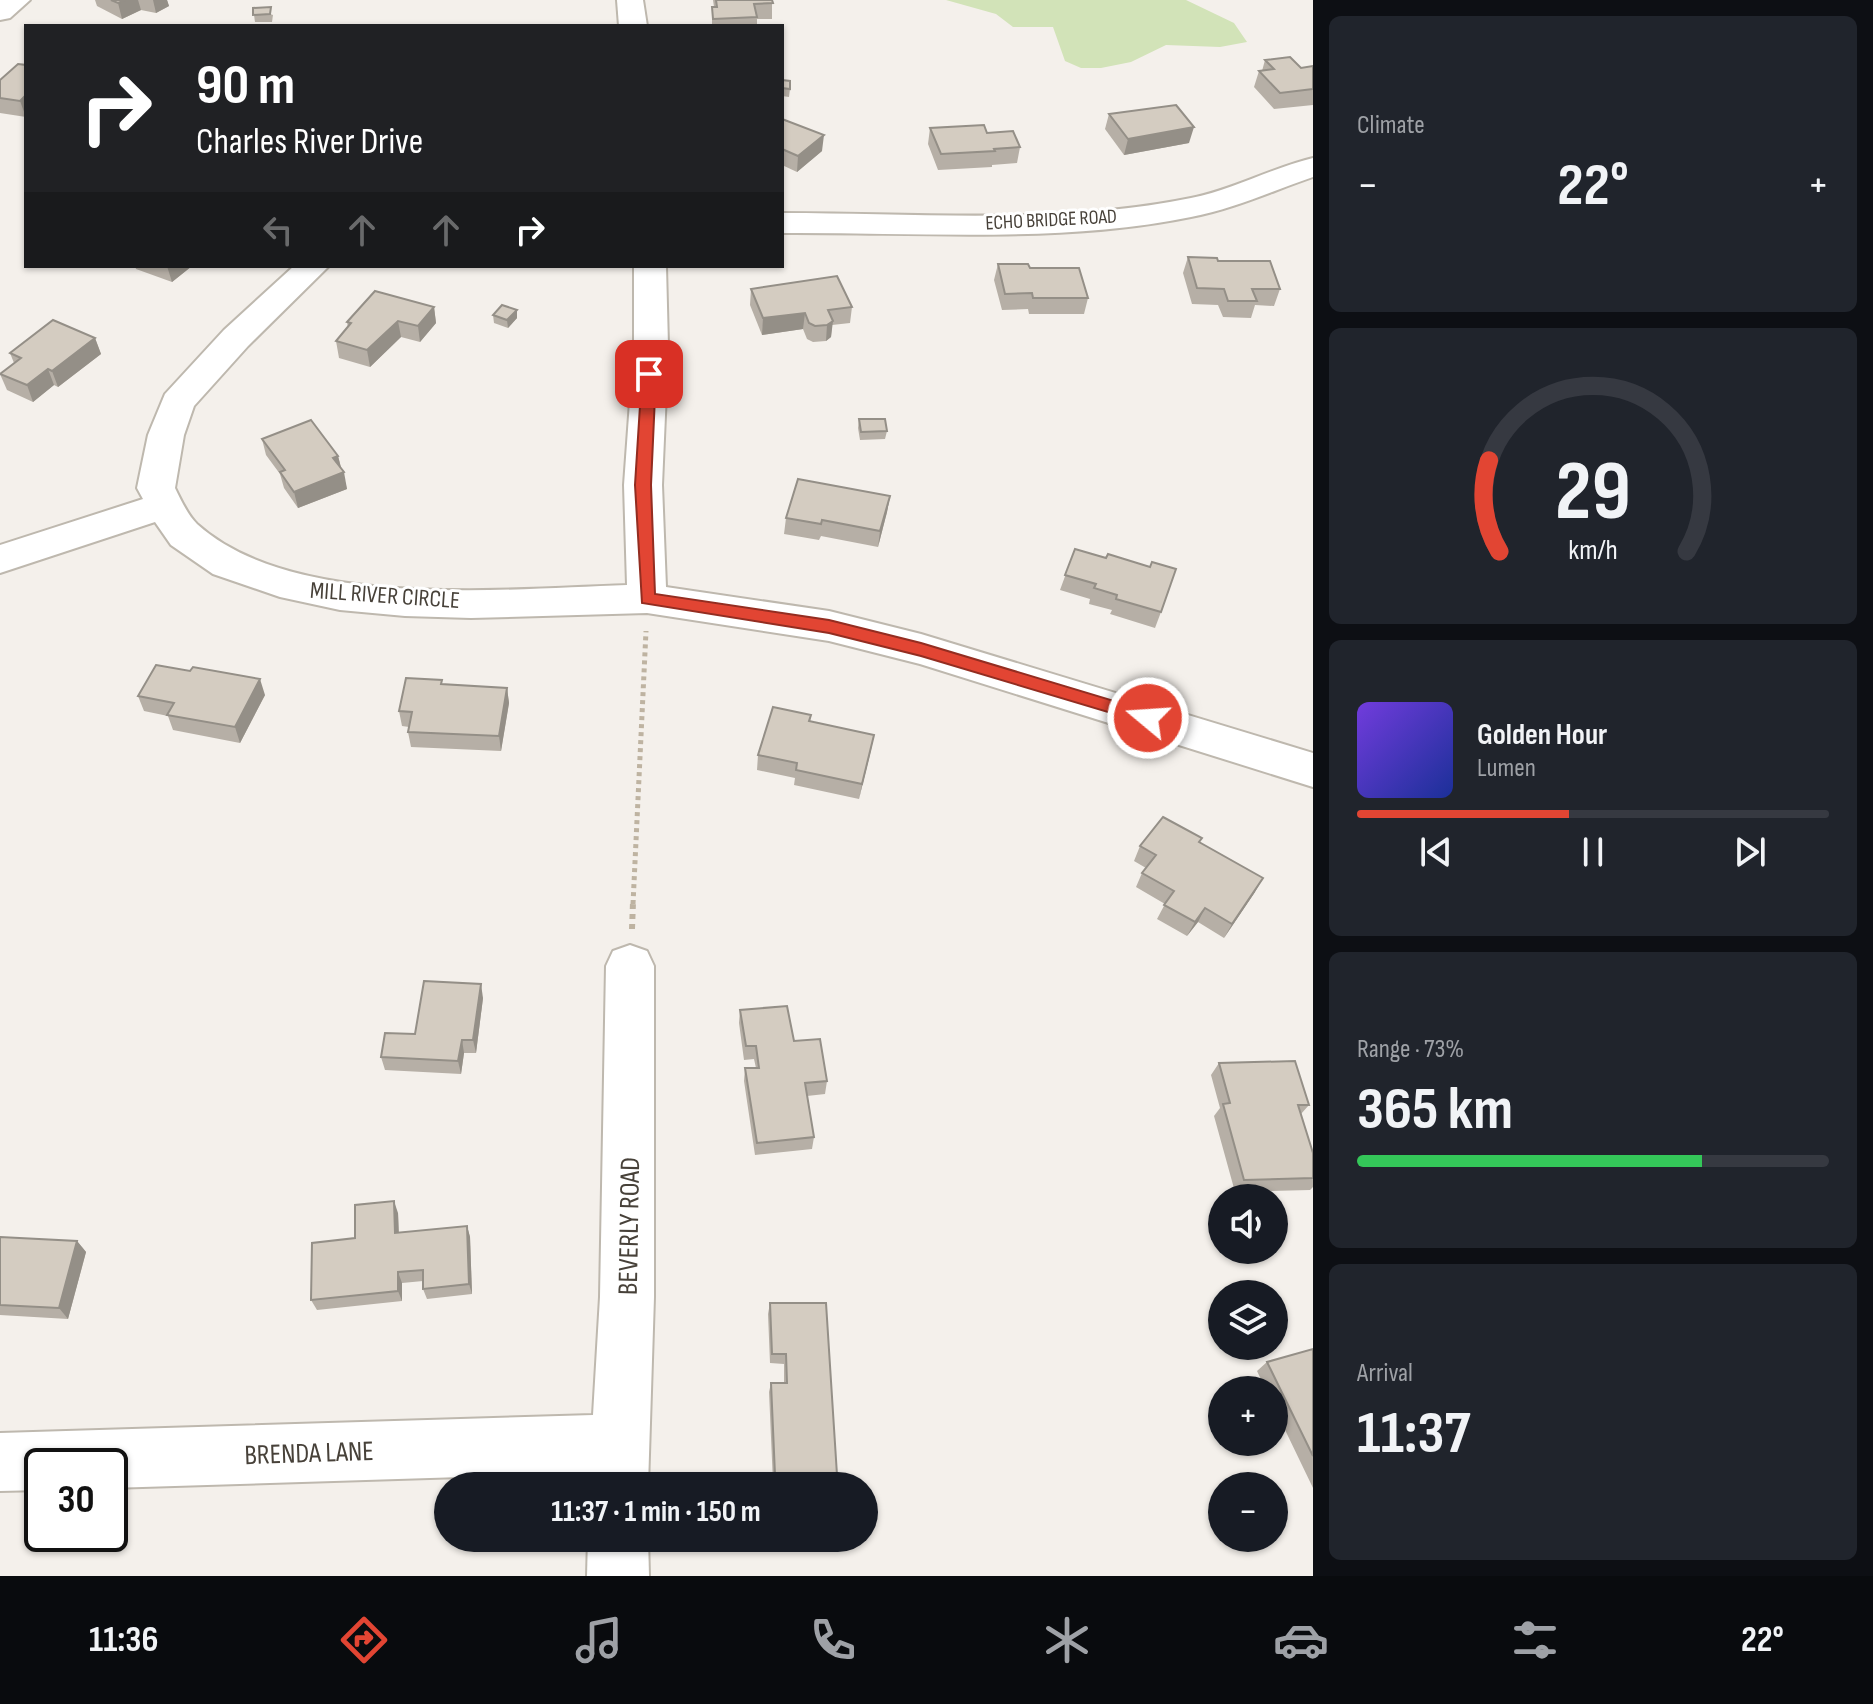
<!DOCTYPE html>
<html lang="en">
<head>
<meta charset="utf-8">
<style>
  :root { --surface:#171b24; --page:#20242c; --text:#f1f3f6; --muted:#9ea1a6; --line:#363941; --accent:#e24533 }
  body { margin:0; font-family:"Sofia Sans Condensed",sans-serif; background:var(--page); color:var(--text); height:100vh; display:flex; flex-direction:column; font-size:30px; white-space:nowrap }
  * { box-sizing:border-box; margin:0 }
  p { font-size:26px; color:var(--muted) }
  .icon { flex:none; width:44px; height:44px; fill:none; stroke:currentColor; stroke-width:2; stroke-linecap:round; stroke-linejoin:round }
  .map { position:relative; flex:1; overflow:hidden }
  .panel { display:flex; flex-direction:column; gap:16px; padding:16px; background:#0d0f14; width:560px }
  .panel>* { flex:none }
  .top-card { position:absolute; left:24px; top:24px; width:760px; height:244px; border-radius:0px; box-shadow:0 2px 6px #0004; background:#202124; color:#fff; overflow:hidden }
  .buttons { position:absolute; left:1208px; top:1184px; display:grid; gap:16px }
  .buttons a { display:grid; place-items:center; width:80px; height:80px; border-radius:50%; background:var(--surface); box-shadow:0 2px 6px #0004; font-size:40px }
  .speed { position:absolute; left:24px; top:1448px; display:flex; gap:16px; font-size:40px; font-weight:700; text-align:center }
  .speed>* { display:grid; place-content:center; width:104px; height:104px; border-radius:50%; background:var(--surface); box-shadow:0 2px 6px #0004; line-height:1 }
  .speed .limit { border:4px solid #111; border-radius:12px; background:#fff; color:#111 }
  .pin { position:absolute; display:grid; place-items:center; width:68px; height:68px; color:#fff; margin:-34px; border-radius:16px; box-shadow:0 4px 12px #0006 }
  .me { position:absolute; width:88px; margin:-44px; rotate:288deg; stroke-linejoin:round; filter:drop-shadow(0 0 6px #0008) }
  .turn { display:flex; align-items:center; gap:28px; height:168px; padding:0 40px; font-size:36px }
  .turn .icon { width:104px; height:104px; stroke-width:2.5 }
  .turn b { display:block; font-size:56px; line-height:68px }
  .lanes { display:flex; align-items:center; height:76px; padding:0 40px; background:#0003; justify-content:center; gap:40px; direction:ltr }
  .lanes .off { opacity:.35 }
  .big { font-size:60px; font-weight:700; line-height:1.1 }
  .panel .card { flex:1; display:flex; flex-direction:column; justify-content:center; gap:12px; min-width:0; padding:0 28px; border-radius:12px; background:var(--page) }
  .panel .dial { align-items:center; gap:0 }
  .dial svg { height:208px; overflow:visible; fill:none; stroke:var(--line); stroke-width:7; stroke-linecap:round; text-anchor:middle }
  .dial text { fill:var(--text); stroke:none }
  .song { display:flex; align-items:center; gap:24px }
  .cover { width:96px; height:96px; border-radius:12px; background:linear-gradient(135deg,hsl(260 70% 55%),hsl(230 70% 35%)) }
  .played { height:8px; border-radius:4px; background:linear-gradient(90deg,var(--accent) 45%,var(--line) 45%) }
  .keys { display:flex; justify-content:space-around; direction:ltr }
  .heat { display:flex; justify-content:space-between; align-items:center; font-size:44px; direction:ltr }
  .charge { height:12px; border-radius:6px; background:linear-gradient(90deg,#34c759 73%,var(--line) 0) }
  .trip { position:absolute; left:434px; top:1472px; width:444px; height:80px; border-radius:40px; background:var(--surface); box-shadow:0 2px 6px #0004; font-weight:700; line-height:80px; text-align:center }
  .menu { display:flex; height:128px; justify-content:space-around; align-items:center; background:#090b0e; color:var(--muted) }
  .menu .icon { width:56px; height:56px }
  .menu .selected { color:var(--accent) }
  .menu b { font-size:36px; color:var(--text) }
  main { display:flex; flex:1; min-height:0 }
  .map>svg:first-child { display:block }
  .green { fill:#d2e3b8 }
  .lines { fill:none; stroke-linecap:round; stroke-linejoin:round }
  .minor-casing { stroke:#beb8ae; stroke-width:4 }
  .path-far1 { stroke:#beb3a1; stroke-width:5; stroke-dasharray:4 4; stroke-linecap:butt }
  .path { stroke:#beb3a1; stroke-width:6; stroke-dasharray:5 5; stroke-linecap:butt }
  .minor { fill:#fff; fill-rule:evenodd }
  .wall { fill:#b6afa6 }
  .shaded-wall { fill:#948f87 }
  .building { fill:#d4ccc1; stroke:#948f87; stroke-width:2 }
  .route { fill:#e24533; stroke:#932d21; stroke-width:2 }
  .labels { text-anchor:middle; stroke-width:6; stroke-linejoin:round; paint-order:stroke }
  .far-street-label { font-size:20px; fill:#474139; stroke:#fff }
  .street-label { font-size:24px; fill:#474139; stroke:#fff }
  .near-street-label { font-size:28px; fill:#474139; stroke:#fff }
</style>
</head>
<body>
<main>
<div class="map">
<svg width="1313" height="1576" viewBox="0 0 1313 1576">
  <rect width="100%" height="100%" fill="#f4f0eb"/>
  <polygon class="green" points="946,0 1186,0 1234,23 1247,42 1220,47 1166,45 1131,62 1101,68 1081,68 1065,61 1053,27 1013,27 996,14"/>
  <g class="lines">
    <defs>
      <g id="minor">
        <polygon points="0,0 30,0 10,18 0,20"/>
        <polygon points="617,0 643,0 647,26 619,26"/>
        <path d="M 1313,158 L 1313,177 C 1272,191 1233,209 1191,217 C 1060,244 915,232 782,233 L 782,213 C 915,213 1060,225 1191,198 C 1233,190 1271,168 1313,158 Z"/>
        <path d="M 294,266 L 329,266 L 248,346 L 194,406 L 184,435 L 175,488 C 181,500 187,514 197,524 C 292,610 506,589 627,585 L 624,485 L 634,346 L 634,266 L 666,266 L 668,346 L 662,485 L 666,587 L 829,611 L 921,634 L 1313,753 L 1313,787 L 920,664 L 829,641 L 647,613 L 471,618 L 405,616 L 340,610 L 280,597 L 213,574 L 171,545 L 155,522 L 0,573 L 0,545 L 143,499 L 137,488 L 148,435 L 165,394 L 224,330 Z"/>
        <polygon points="630,945 647,951 654,966 654,1297 648,1486 588,1486 589,1473 110,1488 110,1466 42,1466 42,1490 0,1491 0,1433 593,1415 600,1297 606,966 613,951"/>
        <polygon points="588,1538 648,1538 649,1576 587,1576"/>
      </g>
    </defs>
    <use href="#minor" class="minor-casing"/>
    <polyline class="path-far1" points="633,904 646,631"/>
    <polyline class="path" points="632,929 633,902"/>
    <use href="#minor" class="minor"/>
  </g>
  <g class="wall">
    <polygon points="95,0 167,0 169,6 156,13 141,10 122,19 97,6"/>
    <polygon points="713,0 772,0 772,19 757,19 757,26 712,26 712,7 714,7"/>
    <polygon points="253,8 273,15 272,22 255,22"/>
    <polygon points="1265,60 1301,68 1313,66 1313,105 1274,109 1254,87 1259,71 1262,71"/>
    <polygon points="26,65 26,117 0,113 0,80"/>
    <polygon points="782,80 790,89 789,97 782,96"/>
    <polygon points="1109,114 1189,143 1124,155 1105,129"/>
    <polygon points="782,119 822,151 797,172 782,165"/>
    <polygon points="930,128 987,133 1020,147 1017,163 992,165 992,167 938,170 928,144"/>
    <polygon points="1188,257 1218,261 1280,289 1274,306 1255,305 1251,318 1223,317 1218,305 1192,304 1183,273"/>
    <polygon points="998,264 1030,268 1088,298 1084,314 1029,314 1028,309 1002,310 994,280"/>
    <polygon points="135,266 192,266 172,282 136,269"/>
    <polygon points="751,289 852,307 850,323 832,325 831,337 826,341 813,342 807,339 803,329 762,335 750,305"/>
    <polygon points="434,307 436,323 420,342 401,337 370,367 339,358 336,341 348,328 347,322"/>
    <polygon points="517,310 517,318 508,328 494,323 493,315"/>
    <polygon points="95,338 101,354 58,387 54,385 33,402 7,390 0,374 14,363 10,353"/>
    <polygon points="859,419 887,431 885,439 860,440 858,428"/>
    <polygon points="262,439 338,456 347,489 298,508 284,488 280,474 266,455"/>
    <polygon points="890,496 887,512 878,547 821,536 819,540 784,534 786,518"/>
    <polygon points="1075,549 1161,612 1155,628 1110,614 1112,610 1089,604 1090,599 1060,590"/>
    <polygon points="443,685 507,688 509,703 501,751 411,747 408,732 409,727 402,726 399,711"/>
    <polygon points="265,695 240,743 173,730 168,716 144,711 138,696"/>
    <polygon points="811,715 810,722 874,735 859,799 794,785 795,778 757,770 758,755"/>
    <polygon points="1200,842 1255,892 1224,938 1198,922 1187,936 1157,919 1165,904 1136,887 1142,873 1146,868 1134,861 1140,846"/>
    <polygon points="483,998 476,1053 464,1053 461,1074 385,1070 381,1057 415,1034"/>
    <polygon points="740,1010 794,1041 827,1081 825,1094 807,1096 814,1137 812,1149 755,1155 744,1081 745,1068 756,1068 754,1059 744,1060 739,1023"/>
    <polygon points="1219,1063 1309,1105 1301,1114 1313,1153 1313,1187 1310,1190 1235,1192 1214,1116 1220,1108 1211,1075"/>
    <polygon points="398,1213 399,1233 467,1226 470,1237 472,1294 427,1299 423,1289 423,1281 402,1283 402,1301 317,1310 311,1300 355,1238"/>
    <polygon points="0,1237 77,1241 86,1252 68,1319 0,1315"/>
    <polygon points="770,1303 837,1475 834,1483 773,1483 769,1392 771,1383 784,1383 784,1364 770,1363 768,1314"/>
    <polygon points="1313,1349 1313,1488 1274,1407 1274,1390 1266,1390 1257,1371 1267,1362"/>
  </g>
  <g class="shaded-wall">
    <polygon points="125,0 138,0 141,10 122,19 118,3"/>
    <polygon points="153,0 167,0 169,6 156,13"/>
    <polygon points="26,95 26,117 20,101"/>
    <polygon points="1194,127 1189,143 1124,155 1128,139"/>
    <polygon points="824,135 822,151 797,172 798,156"/>
    <polygon points="167,266 192,266 172,282"/>
    <polygon points="434,307 436,323 420,342 418,326"/>
    <polygon points="517,310 517,318 508,328 507,320"/>
    <polygon points="805,313 803,329 762,335 763,318"/>
    <polygon points="398,321 401,337 370,367 367,350"/>
    <polygon points="833,321 831,337 826,341 827,325"/>
    <polygon points="95,338 101,354 58,387 52,371"/>
    <polygon points="48,369 54,385 33,402 27,385"/>
    <polygon points="338,456 342,472 333,458"/>
    <polygon points="344,472 347,489 298,508 294,492"/>
    <polygon points="890,496 887,512 878,547 880,531"/>
    <polygon points="260,679 265,695 240,743 235,727"/>
    <polygon points="507,688 509,703 501,751 499,736"/>
    <polygon points="874,735 871,750 859,799 862,784"/>
    <polygon points="1263,878 1255,892 1224,938 1232,924"/>
    <polygon points="1205,908 1198,922 1187,936 1195,922"/>
    <polygon points="481,984 483,998 476,1053 473,1040"/>
    <polygon points="462,1040 464,1053 461,1074 458,1061"/>
    <polygon points="394,1201 398,1213 399,1244 395,1233"/>
    <polygon points="467,1226 470,1237 472,1294 469,1284"/>
    <polygon points="77,1241 86,1252 68,1319 59,1308"/>
    <polygon points="398,1272 402,1283 402,1301 398,1291"/>
  </g>
  <g class="building">
    <polygon points="111,0 125,0 118,3"/>
    <polygon points="716,0 772,0 773,3 754,4 757,17 713,19 712,7 717,7"/>
    <polygon points="271,7 270,14 253,15 253,8"/>
    <polygon points="1290,57 1301,68 1313,66 1313,89 1280,93 1259,71 1274,69 1265,60"/>
    <polygon points="18,64 26,65 26,95 20,101 0,98 0,80"/>
    <polygon points="782,80 790,81 790,89 782,88"/>
    <polygon points="1176,105 1194,127 1128,139 1109,114"/>
    <polygon points="782,119 824,135 798,156 782,149"/>
    <polygon points="984,125 987,133 1013,131 1020,147 994,149 995,151 941,154 930,128"/>
    <polygon points="1188,257 1217,258 1218,261 1270,261 1280,289 1252,289 1257,301 1228,301 1224,289 1197,288"/>
    <polygon points="998,264 1028,264 1030,268 1079,268 1088,298 1033,298 1032,293 1005,294"/>
    <polygon points="837,276 852,307 828,310 833,321 827,325 815,326 809,323 805,313 763,318 751,289"/>
    <polygon points="375,291 434,307 418,326 398,321 367,350 336,341 351,323 347,322"/>
    <polygon points="502,305 517,310 507,320 493,315"/>
    <polygon points="53,320 95,338 52,371 48,369 27,385 0,374 21,358 10,353"/>
    <polygon points="859,419 885,419 887,431 861,432"/>
    <polygon points="311,420 338,456 333,458 344,472 294,492 280,472 285,470 262,439"/>
    <polygon points="798,479 890,496 880,531 822,520 821,524 786,518"/>
    <polygon points="1075,549 1106,558 1108,554 1150,567 1152,562 1176,569 1161,612 1116,599 1117,595 1094,588 1096,584 1065,575"/>
    <polygon points="156,665 190,671 193,667 260,679 235,727 167,715 174,703 138,696"/>
    <polygon points="406,678 442,680 441,684 507,688 499,736 408,732 412,712 399,711"/>
    <polygon points="773,707 811,715 809,721 874,735 862,784 796,770 797,763 758,755"/>
    <polygon points="1163,817 1202,838 1199,842 1263,878 1232,924 1205,908 1195,922 1164,905 1174,891 1142,873 1156,855 1140,846"/>
    <polygon points="424,981 481,984 473,1040 462,1040 458,1061 381,1057 385,1033 415,1034"/>
    <polygon points="787,1006 794,1041 820,1039 827,1081 805,1083 814,1137 757,1143 745,1068 759,1068 756,1046 746,1046 740,1010"/>
    <polygon points="1295,1061 1309,1105 1298,1105 1313,1153 1313,1178 1244,1180 1223,1104 1230,1103 1219,1063"/>
    <polygon points="394,1201 395,1233 467,1226 469,1284 423,1289 423,1270 398,1272 398,1291 311,1300 312,1243 355,1238 355,1205"/>
    <polygon points="0,1237 77,1241 59,1308 0,1305"/>
    <polygon points="770,1303 826,1303 837,1475 775,1475 771,1383 787,1383 786,1354 772,1354"/>
    <polygon points="1313,1349 1313,1456 1267,1362"/>
  </g>
  <polygon class="route" points="649,369 656,374 651,485 655,594 829,620 921,643 1154,713 1157,718 1154,722 1148,724 921,656 829,633 642,603 635,485 642,374"/>
  <g class="labels">
    <g class="far-street-label">
      <text transform="translate(1051 219) rotate(-3)" y="7">ECHO BRIDGE ROAD</text>
    </g>
    <g class="street-label">
      <text transform="translate(385 595) rotate(4)" y="8">MILL RIVER CIRCLE</text>
    </g>
    <g class="near-street-label">
      <text transform="translate(628 1226) rotate(-89)" y="10">BEVERLY ROAD</text>
      <text transform="translate(309 1452) rotate(-2)" y="10">BRENDA LANE</text>
    </g>
  </g>
</svg>
<div class="buttons">
<a><svg class="icon" aria-label="sound" viewBox="0 0 24 24"><path d="M4 9h4l5-4v14l-5-4H4zM17 9q2 3 0 6"/></svg></a>
<a><svg class="icon" aria-label="layers" viewBox="0 0 24 24"><path d="M12 4l9 5-9 5-9-5zM3 14l9 5 9-5"/></svg></a>
<a>+</a>
<a>−</a>
</div>
<div class="speed"><div class="limit">30</div></div>
<div class="pin" style="left:649px;top:374px;background:#d93025"><svg class="icon" aria-label="arrive" viewBox="0 0 24 24"><path d="M6 21V4h12l-3 4 3 4H6"/></svg></div>
<svg class="me" style="left:1148px;top:718px" viewBox="-20 -20 40 40"><circle r="17" fill="#e24533" stroke="#fff" stroke-width="3"/><path d="M0-11L8 9 0 5-8 9z" fill="#fff"/></svg>
<div class="trip">11:37 · 1 min · 150 m</div>
<div class="top-card">
<div class="turn"><svg class="icon" aria-label="right" viewBox="0 0 24 24"><path d="M7 20v-9h11M14 6l5 5-5 5"/></svg><div><b>90 m</b>Charles River Drive</div></div>
<div class="lanes"><svg class="icon off" aria-label="left" viewBox="0 0 24 24"><path d="M17 20v-9H6M10 6l-5 5 5 5"/></svg><svg class="icon off" aria-label="ahead" viewBox="0 0 24 24"><path d="M12 20V5M6 11l6-6 6 6"/></svg><svg class="icon off" aria-label="ahead" viewBox="0 0 24 24"><path d="M12 20V5M6 11l6-6 6 6"/></svg><svg class="icon" aria-label="right" viewBox="0 0 24 24"><path d="M7 20v-9h11M14 6l5 5-5 5"/></svg></div>
</div>
</div>
<section class="panel">
<div class="card"><p>Climate</p>
<div class="heat"><a>−</a><b class="big">22°</b><a>+</a></div>
</div>
<div class="card dial"><svg viewBox="0 0 100 80">
<path d="M14 69A42 42 0 1 1 86 69"/>
<path d="M14 69A42 42 0 0 1 10 34" stroke="#e24533"/>
<text x="50" y="56" font-size="32" font-weight="700">29</text>
<text x="50" y="72" font-size="11">km/h</text>
</svg></div>
<div class="card">
<div class="song"><i class="cover"></i><div><b>Golden Hour</b><p>Lumen</p></div></div>
<div class="played"></div>
<div class="keys"><svg class="icon" aria-label="previous" viewBox="0 0 24 24"><path d="M18 5L8 12l10 7zM5 5v14"/></svg><svg class="icon" aria-label="pause" viewBox="0 0 24 24"><path d="M8 5v14M16 5v14"/></svg><svg class="icon" aria-label="next" viewBox="0 0 24 24"><path d="M6 5l10 7-10 7zM19 5v14"/></svg></div>
</div>
<div class="card"><p>Range · 73%</p><b class="big">365 km</b><div class="charge"></div></div>
<div class="card"><p>Arrival</p><b class="big">11:37</b></div>
</section>
</main>
<nav class="menu">
<b>11:36</b>
<svg class="icon selected" aria-label="directions" viewBox="0 0 24 24"><path d="M12 3l9 9-9 9-9-9zM9 14v-3h6M13 9l2 2-2 2"/></svg>
<svg class="icon" aria-label="music" viewBox="0 0 24 24"><path d="M9 18V5l10-2v13"/><circle cx="6" cy="18" r="3"/><circle cx="16" cy="16" r="3"/></svg>
<svg class="icon" aria-label="phone" viewBox="0 0 24 24"><path d="M5 4h4l2 5-3 2q2 4 5 5l2-3 5 2v4C11 20 4 13 5 4z"/></svg>
<svg class="icon" aria-label="climate" viewBox="0 0 24 24"><path d="M12 3v18M4 7l16 10M4 17L20 7"/></svg>
<svg class="icon" aria-label="car" viewBox="0 0 24 24"><path d="M5 17H2v-5l4-1 3-4h7l3 4 3 1v5h-3M9 17h6M6 11h13"/><circle cx="7" cy="17" r="2"/><circle cx="17" cy="17" r="2"/></svg>
<svg class="icon" aria-label="filters" viewBox="0 0 24 24"><path d="M4 7h16M4 17h16"/><circle cx="9" cy="7" r="2"/><circle cx="15" cy="17" r="2"/></svg>
<b>22°</b>
</nav>
</body>
</html>
